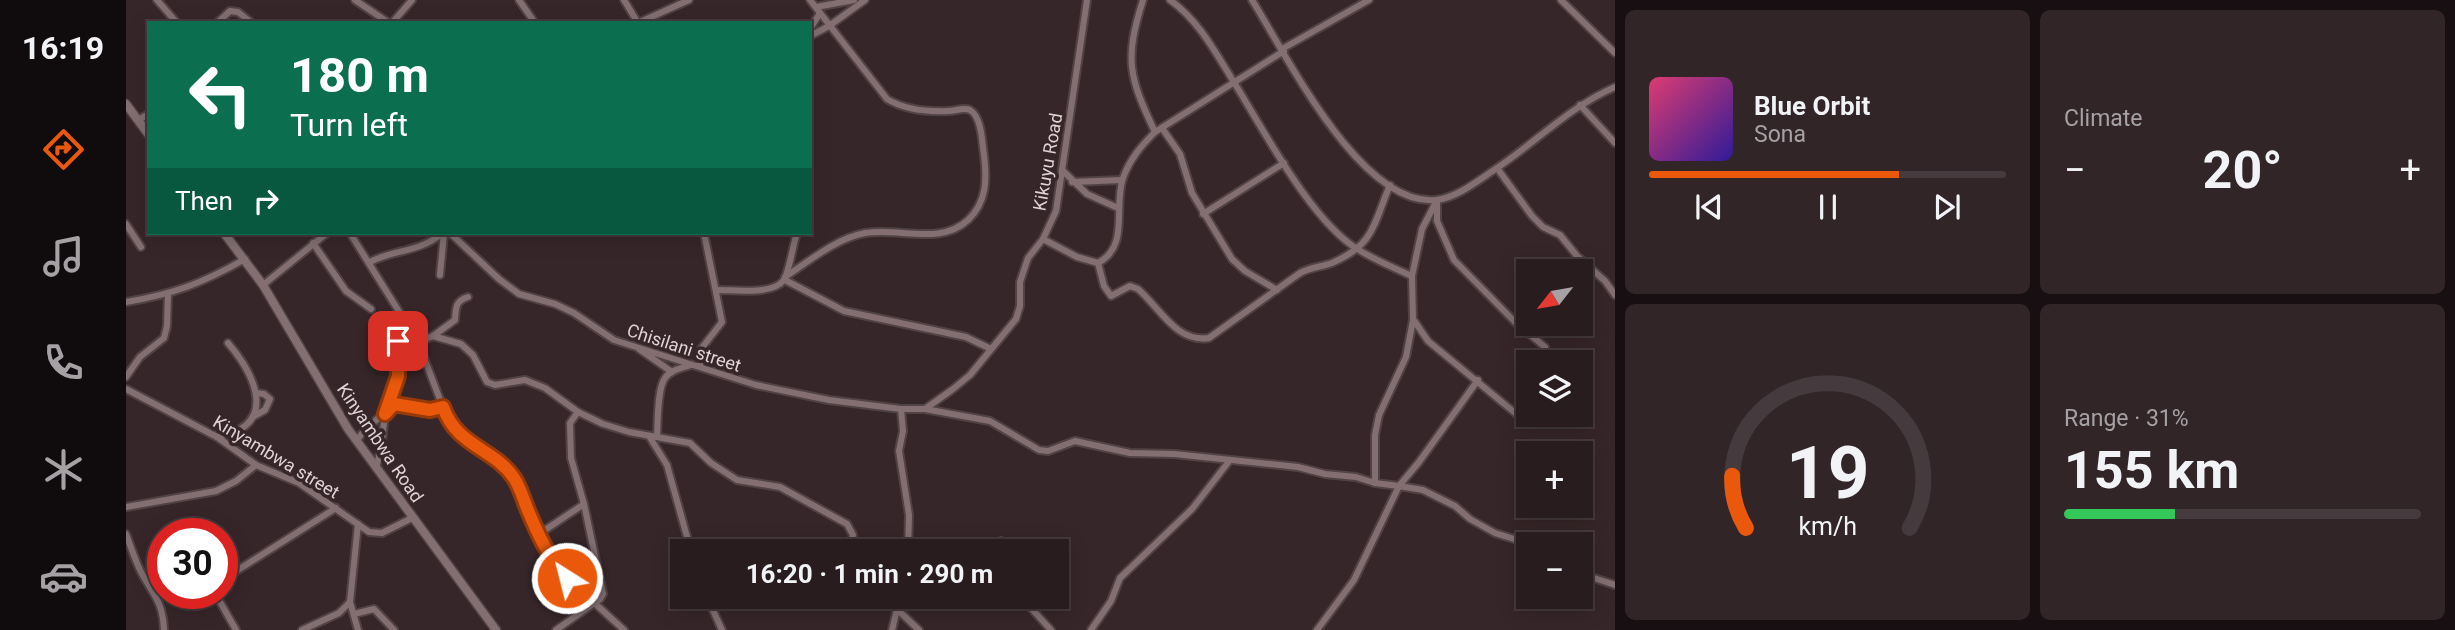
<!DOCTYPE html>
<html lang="en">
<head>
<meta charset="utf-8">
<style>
  :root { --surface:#291c1f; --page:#312528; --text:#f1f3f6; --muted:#a5a1a4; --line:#453a3d; --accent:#ea580c }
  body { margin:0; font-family:Roboto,sans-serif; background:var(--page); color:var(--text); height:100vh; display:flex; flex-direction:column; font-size:26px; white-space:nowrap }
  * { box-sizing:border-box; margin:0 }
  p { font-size:23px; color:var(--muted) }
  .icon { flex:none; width:38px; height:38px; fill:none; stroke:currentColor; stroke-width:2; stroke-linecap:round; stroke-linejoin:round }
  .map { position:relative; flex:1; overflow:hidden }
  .panel { display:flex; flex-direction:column; gap:10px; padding:10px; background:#170f11; width:840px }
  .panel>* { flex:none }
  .top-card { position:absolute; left:21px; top:21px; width:665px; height:214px; border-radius:0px; box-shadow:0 4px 18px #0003,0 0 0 2px var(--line); background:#0b6e4f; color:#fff; overflow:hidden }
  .needle { width:46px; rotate:239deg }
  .controls { position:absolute; left:1390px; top:259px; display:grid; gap:14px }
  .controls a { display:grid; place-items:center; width:77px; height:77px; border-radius:0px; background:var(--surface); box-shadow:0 4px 18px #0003,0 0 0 2px var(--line); font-size:35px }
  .speed { position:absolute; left:21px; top:518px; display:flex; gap:14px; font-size:35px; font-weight:700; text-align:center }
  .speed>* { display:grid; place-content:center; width:91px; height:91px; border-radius:50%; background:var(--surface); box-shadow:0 4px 18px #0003,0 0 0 2px var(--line); line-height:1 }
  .speed .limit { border:10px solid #d22; background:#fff; color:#111 }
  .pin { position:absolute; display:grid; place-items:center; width:60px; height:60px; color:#fff; margin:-30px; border-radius:14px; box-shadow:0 4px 10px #0006 }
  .me { position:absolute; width:77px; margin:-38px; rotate:324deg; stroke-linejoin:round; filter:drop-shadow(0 0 5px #0008) }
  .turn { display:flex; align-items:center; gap:24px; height:147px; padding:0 28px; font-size:32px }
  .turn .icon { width:91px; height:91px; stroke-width:2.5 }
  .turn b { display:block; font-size:49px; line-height:60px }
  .then { display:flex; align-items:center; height:66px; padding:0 28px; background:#0003; gap:14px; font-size:26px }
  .big { font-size:52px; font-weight:700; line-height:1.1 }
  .panel .card { flex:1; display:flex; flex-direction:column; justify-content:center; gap:10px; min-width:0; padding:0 24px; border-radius:10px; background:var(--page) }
  .panel .dial { align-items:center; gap:0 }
  .dial svg { height:182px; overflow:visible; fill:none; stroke:var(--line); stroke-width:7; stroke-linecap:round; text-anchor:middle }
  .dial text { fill:var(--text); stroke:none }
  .song { display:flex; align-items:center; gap:21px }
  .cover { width:84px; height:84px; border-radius:10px; background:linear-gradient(135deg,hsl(340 70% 55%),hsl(250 70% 35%)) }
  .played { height:7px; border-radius:4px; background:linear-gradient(90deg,var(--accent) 70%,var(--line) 70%) }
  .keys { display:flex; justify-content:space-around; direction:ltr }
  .heat { display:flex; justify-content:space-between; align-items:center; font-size:38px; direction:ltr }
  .charge { height:10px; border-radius:5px; background:linear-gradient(90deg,#34c759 31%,var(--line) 0) }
  .panel .tiles { flex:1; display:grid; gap:10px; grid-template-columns:repeat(2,1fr) }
  .trip { position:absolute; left:544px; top:539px; width:399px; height:70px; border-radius:0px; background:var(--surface); box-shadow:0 4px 18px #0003,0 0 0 2px var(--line); font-weight:700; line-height:70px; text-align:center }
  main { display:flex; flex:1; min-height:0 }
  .tabs { display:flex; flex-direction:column; width:126px; justify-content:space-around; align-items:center; background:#100b0c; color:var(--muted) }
  .tabs .icon { width:49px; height:49px }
  .tabs .current { color:var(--accent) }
  .tabs b { font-size:32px; color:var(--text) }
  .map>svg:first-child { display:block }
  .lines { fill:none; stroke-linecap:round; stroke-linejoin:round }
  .minor-casing { stroke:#504245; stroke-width:10 }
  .tertiary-casing { stroke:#504245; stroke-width:11 }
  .minor { stroke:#836f72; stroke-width:6 }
  .tertiary { stroke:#836f72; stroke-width:8 }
  .route-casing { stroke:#983908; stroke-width:18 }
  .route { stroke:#ea580c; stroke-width:12 }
  .labels { text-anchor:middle; stroke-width:7; stroke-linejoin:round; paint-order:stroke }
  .street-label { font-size:18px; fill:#dfd3d5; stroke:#372629 }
</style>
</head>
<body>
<main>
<nav class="tabs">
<b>16:19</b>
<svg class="icon current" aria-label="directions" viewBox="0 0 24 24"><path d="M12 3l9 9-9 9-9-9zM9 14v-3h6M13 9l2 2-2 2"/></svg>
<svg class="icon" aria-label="music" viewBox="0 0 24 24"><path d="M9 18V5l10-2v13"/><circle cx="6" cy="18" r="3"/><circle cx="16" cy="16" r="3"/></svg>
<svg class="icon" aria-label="phone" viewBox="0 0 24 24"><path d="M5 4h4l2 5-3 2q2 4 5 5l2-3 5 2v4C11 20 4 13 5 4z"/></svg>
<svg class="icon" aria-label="climate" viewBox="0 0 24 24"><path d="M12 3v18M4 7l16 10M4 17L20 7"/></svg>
<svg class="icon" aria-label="car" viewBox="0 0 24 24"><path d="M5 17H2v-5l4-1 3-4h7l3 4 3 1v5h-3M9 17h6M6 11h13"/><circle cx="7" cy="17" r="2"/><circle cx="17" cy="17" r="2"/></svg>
</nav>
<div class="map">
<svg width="1489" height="630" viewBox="0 0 1489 630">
  <rect width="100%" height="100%" fill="#372629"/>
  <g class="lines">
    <defs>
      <g id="minor">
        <polyline points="31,0 51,23"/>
        <polyline points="229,0 263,23"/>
        <polyline points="393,0 409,23"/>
        <polyline points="498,0 512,23"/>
        <path d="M 1017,0 C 998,60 1003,77 1029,132"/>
        <path d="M 1044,0 C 1072,20 1088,50 1106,79 C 1136,127 1185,222 1233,250 C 1249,260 1268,268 1286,276"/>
        <path d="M 1126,0 C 1160,54 1234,207 1310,200 C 1331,198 1354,179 1371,168 C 1411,141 1445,106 1489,87"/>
        <polyline points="1435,0 1489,53"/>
        <polyline points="690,7 728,0"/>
        <polyline points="91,23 104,11 112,12 126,23"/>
        <polyline points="266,23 286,0"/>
        <polyline points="512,23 563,0"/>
        <polyline points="684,29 694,13"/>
        <polyline points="684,36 703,26 739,0"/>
        <polyline points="1156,49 1243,0"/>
        <polyline points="1454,105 1489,143"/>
        <polyline points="12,120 23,114"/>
        <polyline points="1036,128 1054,154 1066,193 1106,259 1119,271 1151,290"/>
        <polyline points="1371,168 1406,216 1417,227 1434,235 1451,256 1479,281 1489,295"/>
        <polyline points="936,170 961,194 992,208"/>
        <polyline points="946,182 996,180"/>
        <polyline points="1311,200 1296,229 1286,276 1287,319 1302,341 1394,417"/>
        <polyline points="1311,202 1311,221 1328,260 1390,323 1419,347"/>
        <polyline points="1077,214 1158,163"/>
        <polyline points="0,224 15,247"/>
        <polyline points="224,233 292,342 323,423 337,438 388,477 424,558 441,578 498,630"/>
        <polyline points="324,233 373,279 393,294 429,304 448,313 488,340 630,385 703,400 775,409"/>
        <path d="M 917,239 L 951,257 L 972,263 C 1004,246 987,208 997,178 C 1004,159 1015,146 1029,132 L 1158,51"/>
        <polyline points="187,243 220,291 245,309"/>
        <path d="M 244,262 C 269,249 292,253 317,233"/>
        <path d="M 972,263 L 978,286 L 985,296 L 1004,286 L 1012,289 C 1034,308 1050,343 1083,338 L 1174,273 C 1185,267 1195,267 1206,263 C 1249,244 1247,225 1264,185"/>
        <polyline points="314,275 318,233"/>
        <path d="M 659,277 C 683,261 711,238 739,233 C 773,227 814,246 842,220 C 861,202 861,179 858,155 C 856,143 856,117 844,110 C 838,107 829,111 823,111 C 802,112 779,110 761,99 L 684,0"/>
        <polyline points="659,280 718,311 840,337 865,349"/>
        <polyline points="137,285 201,233"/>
        <path d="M 591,290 C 608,290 646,295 657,281 C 663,274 667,244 671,233"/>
        <path d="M 0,302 C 48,294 77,283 119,259"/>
        <path d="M 307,336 L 329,320 C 330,308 329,301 342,297"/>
        <polyline points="292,342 307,336 335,344 347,355 361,382 369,385 399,380 419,388 452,412 477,424 503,432 564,443 585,463 611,480 654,487 721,524 727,535 723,551"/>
        <polyline points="513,349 546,372"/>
        <polyline points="574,366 575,349 596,322 578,233"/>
        <polyline points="0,377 14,357 38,338 41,326 42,295"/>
        <polyline points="0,389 91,437 130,465 173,483 243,532 256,533 286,518"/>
        <polyline points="799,409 864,421 913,450 922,451 949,441 1004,453 1048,454 1172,467 1199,474 1230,477 1249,483 1273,486 1293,462 1352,380"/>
        <polyline points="128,416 139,410 144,399 138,394 130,393"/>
        <polyline points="523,436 541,465 565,551"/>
        <path d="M 531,436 C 532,422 531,389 539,378 C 544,370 556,368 565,365"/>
        <path d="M 91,437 C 153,426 130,376 102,343"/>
        <path d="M 231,441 C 239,424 257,420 264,403 C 267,395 271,383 272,376 C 273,361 269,350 274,336"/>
        <polyline points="250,468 255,449 259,414 268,404 304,410 317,407"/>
        <polyline points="1249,483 1249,435 1253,415 1280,357 1287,320"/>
        <polyline points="0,507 90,491 110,481 130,465"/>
        <path d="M 0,534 C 5,547 9,560 15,572 C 27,595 37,601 38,630"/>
        <polyline points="413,534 458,504"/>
        <polyline points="782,551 783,515 773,451 777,431 775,409 799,409 827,389 844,375 890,319 894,306 894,282 902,258 917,239 930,211 961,0"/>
        <polyline points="873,551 875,541"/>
        <polyline points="1454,571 1465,577 1489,585"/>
        <polyline points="96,580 210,508"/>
        <polyline points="89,593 110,630"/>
        <polyline points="581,597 596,630"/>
        <polyline points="758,597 793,630"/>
        <polyline points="895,597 925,630"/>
        <polyline points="224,602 232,630"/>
        <polyline points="228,614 248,609 268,630"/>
        <polyline points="176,630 213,613 224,602 232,524"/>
        <polyline points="430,630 474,599 477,594 458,504 445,458 444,423 452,412"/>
        <polyline points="766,630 774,597"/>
        <polyline points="965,630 985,601 994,578 1066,509 1104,460"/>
        <polyline points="1191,630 1228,580 1273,486 1297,490 1329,506 1344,519 1369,533 1404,544"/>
      </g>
      <g id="tertiary">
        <polyline points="0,104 23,135"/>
        <polyline points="98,233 137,285 222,429 370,630"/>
      </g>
    </defs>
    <use href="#minor" class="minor-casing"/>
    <use href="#tertiary" class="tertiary-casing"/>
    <use href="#minor" class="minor"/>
    <use href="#tertiary" class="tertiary"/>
  </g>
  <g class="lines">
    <defs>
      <path id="route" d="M 272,341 L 272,376 L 259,414 L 268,404 L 304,410 L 317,407 C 331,447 368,448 388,478 C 394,487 397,498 401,508 C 412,535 422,556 441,578"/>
    </defs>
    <use href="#route" class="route-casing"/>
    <use href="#route" class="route"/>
  </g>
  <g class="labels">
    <g class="street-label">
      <text transform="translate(922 162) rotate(-80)" y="6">Kikuyu Road</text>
      <text transform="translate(558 348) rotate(18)" y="6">Chisilani street</text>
      <text transform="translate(254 443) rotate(56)" y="6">Kinyambwa Road</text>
      <text transform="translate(150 457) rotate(31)" y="6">Kinyambwa street</text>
    </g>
  </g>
</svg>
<div class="controls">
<a><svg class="needle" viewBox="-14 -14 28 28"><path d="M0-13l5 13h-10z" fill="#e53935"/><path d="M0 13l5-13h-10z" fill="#a5a1a4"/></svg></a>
<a><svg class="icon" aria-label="layers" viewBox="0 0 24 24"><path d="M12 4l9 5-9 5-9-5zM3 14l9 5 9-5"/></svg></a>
<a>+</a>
<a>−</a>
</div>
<div class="speed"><div class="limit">30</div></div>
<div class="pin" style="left:272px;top:341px;background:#d93025"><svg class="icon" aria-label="arrive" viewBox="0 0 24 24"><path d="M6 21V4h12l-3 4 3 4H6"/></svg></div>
<svg class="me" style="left:441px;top:578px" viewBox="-20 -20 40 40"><circle r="17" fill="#ea580c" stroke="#fff" stroke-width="3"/><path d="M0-11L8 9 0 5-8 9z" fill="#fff"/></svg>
<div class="trip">16:20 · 1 min · 290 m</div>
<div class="top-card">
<div class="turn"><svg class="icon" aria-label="left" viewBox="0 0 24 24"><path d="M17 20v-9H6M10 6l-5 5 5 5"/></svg><div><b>180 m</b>Turn left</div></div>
<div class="then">Then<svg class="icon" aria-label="right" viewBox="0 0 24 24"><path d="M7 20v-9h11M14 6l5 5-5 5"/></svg></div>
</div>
</div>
<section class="panel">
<div class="tiles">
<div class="card">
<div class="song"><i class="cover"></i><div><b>Blue Orbit</b><p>Sona</p></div></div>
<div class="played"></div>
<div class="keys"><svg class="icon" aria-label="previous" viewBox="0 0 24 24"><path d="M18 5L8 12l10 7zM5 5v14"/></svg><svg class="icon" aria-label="pause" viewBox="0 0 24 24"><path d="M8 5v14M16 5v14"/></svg><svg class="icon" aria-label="next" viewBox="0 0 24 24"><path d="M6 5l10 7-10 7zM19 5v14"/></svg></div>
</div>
<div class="card"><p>Climate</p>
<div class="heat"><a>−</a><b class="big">20°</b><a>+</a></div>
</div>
<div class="card dial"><svg viewBox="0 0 100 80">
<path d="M14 69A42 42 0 1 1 86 69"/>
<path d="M14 69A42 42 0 0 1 8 46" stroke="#ea580c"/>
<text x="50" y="56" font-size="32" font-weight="700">19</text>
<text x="50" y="72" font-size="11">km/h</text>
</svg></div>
<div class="card"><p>Range · 31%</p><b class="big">155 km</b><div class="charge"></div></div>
</div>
</section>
</main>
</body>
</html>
